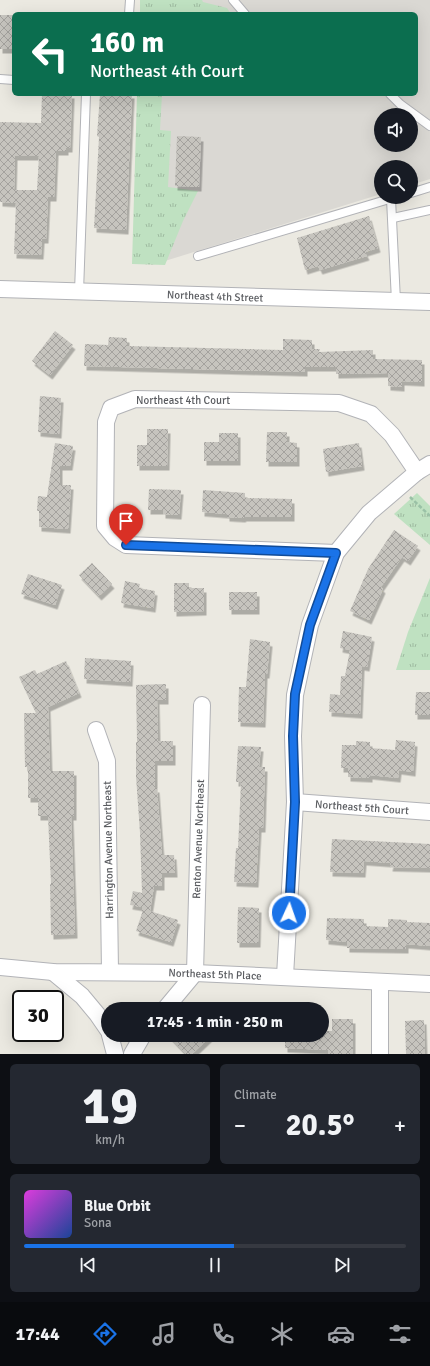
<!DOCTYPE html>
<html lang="en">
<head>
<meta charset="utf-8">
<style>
  :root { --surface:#171b24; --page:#242831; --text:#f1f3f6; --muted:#9ea1a6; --line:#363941; --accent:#1a73e8 }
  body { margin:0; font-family:Signika,sans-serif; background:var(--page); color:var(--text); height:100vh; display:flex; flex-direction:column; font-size:15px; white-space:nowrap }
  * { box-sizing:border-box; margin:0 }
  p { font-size:13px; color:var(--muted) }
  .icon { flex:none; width:22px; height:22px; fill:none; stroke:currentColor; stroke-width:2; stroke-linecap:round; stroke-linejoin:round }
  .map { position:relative; height:1054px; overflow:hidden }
  .side { display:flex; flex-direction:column; gap:10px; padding:10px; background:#0d0f14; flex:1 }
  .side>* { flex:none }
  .top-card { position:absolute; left:12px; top:12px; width:406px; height:84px; border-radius:6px; box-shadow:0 4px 16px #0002; background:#0b6e4f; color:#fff; overflow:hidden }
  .fabs { position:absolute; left:374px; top:108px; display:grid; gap:8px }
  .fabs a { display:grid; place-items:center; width:44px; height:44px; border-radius:50%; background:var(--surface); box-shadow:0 4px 16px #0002; font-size:20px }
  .speed { position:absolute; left:12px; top:990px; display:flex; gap:8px; font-size:20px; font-weight:700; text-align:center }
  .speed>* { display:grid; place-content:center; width:52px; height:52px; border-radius:50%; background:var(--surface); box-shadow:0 4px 16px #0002; line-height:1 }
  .speed .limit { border:2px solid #111; border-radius:6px; background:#fff; color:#111 }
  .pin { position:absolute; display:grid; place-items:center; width:34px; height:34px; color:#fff; margin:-41px -17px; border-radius:50% 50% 50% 0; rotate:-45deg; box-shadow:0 0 4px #0007 }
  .pin .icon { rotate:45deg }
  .me { position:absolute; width:44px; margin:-22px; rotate:3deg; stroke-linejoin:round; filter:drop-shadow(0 0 3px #0008) }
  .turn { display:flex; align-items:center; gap:14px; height:84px; padding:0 12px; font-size:18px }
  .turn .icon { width:52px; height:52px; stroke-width:2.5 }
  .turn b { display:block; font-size:28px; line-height:34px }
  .big { font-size:30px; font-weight:700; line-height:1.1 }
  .side .widget { flex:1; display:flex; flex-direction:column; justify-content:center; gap:6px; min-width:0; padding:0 14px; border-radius:6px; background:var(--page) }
  .side .dial { align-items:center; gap:0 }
  .dial b { font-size:52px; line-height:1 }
  .song { display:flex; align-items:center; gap:12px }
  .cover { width:48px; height:48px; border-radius:6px; background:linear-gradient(135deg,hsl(300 70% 55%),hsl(220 70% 35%)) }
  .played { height:4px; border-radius:2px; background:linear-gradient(90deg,var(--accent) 55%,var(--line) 55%) }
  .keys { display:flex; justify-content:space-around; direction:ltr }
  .heat { display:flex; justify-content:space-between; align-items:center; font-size:22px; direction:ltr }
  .side .tiles { flex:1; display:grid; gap:10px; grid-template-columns:1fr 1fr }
  .widget:last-child { grid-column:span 2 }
  .trip { position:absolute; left:101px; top:1002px; width:228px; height:40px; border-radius:20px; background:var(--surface); box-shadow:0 4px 16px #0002; font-weight:700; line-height:40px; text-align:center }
  .tab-bar { display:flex; height:64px; justify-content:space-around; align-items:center; background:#090b0e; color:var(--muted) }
  .tab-bar .icon { width:28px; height:28px }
  .tab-bar .current { color:var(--accent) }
  .tab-bar b { font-size:18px; color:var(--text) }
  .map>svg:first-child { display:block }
  .industrial { fill:#dad8d3; fill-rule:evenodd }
  .grass { fill:url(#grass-tufts) }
  .building { fill:url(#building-cross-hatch); fill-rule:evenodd; filter:url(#shadow) }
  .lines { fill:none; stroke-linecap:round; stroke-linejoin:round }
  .lane-casing { stroke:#b2b3b7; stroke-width:10 }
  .street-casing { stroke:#b2b3b7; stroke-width:18 }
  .path { stroke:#9ac1a6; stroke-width:2.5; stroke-dasharray:4 2; stroke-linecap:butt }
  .lane { stroke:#fff; stroke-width:8 }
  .street { stroke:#fff; stroke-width:16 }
  .route-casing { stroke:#114b97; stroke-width:10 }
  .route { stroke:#1a73e8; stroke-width:7 }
  .labels { text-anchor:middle; stroke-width:3; stroke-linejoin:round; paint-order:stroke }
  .street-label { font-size:11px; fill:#5a5c60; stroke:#fff }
</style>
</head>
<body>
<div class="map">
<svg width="430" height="1054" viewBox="0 0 430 1054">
  <defs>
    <pattern id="grass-tufts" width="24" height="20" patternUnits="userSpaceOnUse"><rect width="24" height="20" fill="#bfe1c1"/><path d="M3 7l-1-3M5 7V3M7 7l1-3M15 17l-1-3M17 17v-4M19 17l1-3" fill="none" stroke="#9ebaa0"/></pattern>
    <pattern id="building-cross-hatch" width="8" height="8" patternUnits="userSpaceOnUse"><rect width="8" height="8" fill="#c6c4be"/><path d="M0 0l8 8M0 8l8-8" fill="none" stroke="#a4a29e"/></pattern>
    <filter id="shadow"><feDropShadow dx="2.5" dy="4.5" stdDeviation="0" flood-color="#0004"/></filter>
  </defs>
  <rect width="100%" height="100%" fill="#ebe9e1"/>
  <path class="industrial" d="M 161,0 L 430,0 L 430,179 L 411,185 L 411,167 L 381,167 L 381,194 L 152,265 L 158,94 L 416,94 L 416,14 L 160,14 ZM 381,115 L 411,115 L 411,145 L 381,145 Z"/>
  <g class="grass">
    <polygon points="140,0 202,0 203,2 227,8 231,14 140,14"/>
    <polygon points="137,94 162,94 160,130 171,131 168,187 198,191 183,221 165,265 132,264"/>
    <polygon points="417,493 430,506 430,545 394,514"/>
    <polygon points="430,578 430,670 396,670 408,632"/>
  </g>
  <g class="building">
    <rect x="0" y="15" width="14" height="34"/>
    <path d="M 42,94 L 72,94 L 70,148 L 66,148 L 66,151 L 56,151 L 54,197 L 48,197 L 46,239 L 42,239 L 41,255 L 14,254 L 16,203 L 0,202 L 0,122 L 41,123 ZM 15,156 L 39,156 L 37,190 L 14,190 Z"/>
    <polygon points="100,94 132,94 126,230 94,228 99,137 97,136"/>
    <polygon points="177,136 201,137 199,187 175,186"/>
    <polygon points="369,216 378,248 365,252 367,256 320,270 318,266 305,270 297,238"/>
    <polygon points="55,331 73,345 50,375 32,361"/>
    <polygon points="109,337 127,338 127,346 283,350 283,339 312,340 312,349 320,349 319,352 373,350 373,359 422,360 422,382 402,381 402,387 388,386 388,373 336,374 336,367 305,367 305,372 84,366 85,344 108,345"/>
    <polygon points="40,396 61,398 59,434 38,432"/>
    <polygon points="147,429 168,429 167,466 137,466 137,445 147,445"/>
    <polygon points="267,432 287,432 287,442 297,443 297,462 266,462"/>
    <polygon points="219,433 238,433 238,461 204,461 204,442 219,442"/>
    <polygon points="55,443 73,446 70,466 60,466 60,485 71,485 68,529 39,527 39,511 37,511 38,496 47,497"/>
    <polygon points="359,443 362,466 326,472 323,449"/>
    <polygon points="149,489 181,490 179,515 163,514 163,510 148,510"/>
    <polygon points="203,490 245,493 245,498 292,499 292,517 244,517 243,518 227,517 227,514 202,512"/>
    <polygon points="394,530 418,546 408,561 402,557 381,587 383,589 369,620 350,611 368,569"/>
    <polygon points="92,563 112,584 99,596 79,575"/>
    <polygon points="28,574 62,585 55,605 21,594"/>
    <polygon points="125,581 140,584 139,588 155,591 153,608 121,603"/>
    <polygon points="174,583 189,583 189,588 204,588 204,611 174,612"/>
    <rect x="229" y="592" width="28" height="18"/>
    <polygon points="343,631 372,637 367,667 362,666 360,714 329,712 330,694 340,695 341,676 345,676 350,650 340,648"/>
    <polygon points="250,639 270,642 267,674 265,674 263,723 238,722 239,687 246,687"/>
    <polygon points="85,658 131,661 130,682 84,679"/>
    <polygon points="66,661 79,693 48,707 50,771 74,771 74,816 71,816 75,934 51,935 50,884 51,884 48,816 38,816 38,798 28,798 28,767 25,767 24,713 36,713 19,677 35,670 37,674"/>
    <polygon points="166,684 166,700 157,700 158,741 173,741 173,761 155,761 155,788 157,788 162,855 174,855 175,873 162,873 162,886 154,886 150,911 178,920 171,942 136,931 142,913 142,907 130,905 133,891 142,893 140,833 136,776 136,742 137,742 136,685"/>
    <polygon points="416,692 430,692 430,715 415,715"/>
    <polygon points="396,740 415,742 413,772 399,770 398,778 370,775 370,778 348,777 348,768 341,768 342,745 356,745 356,741 370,742 370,748 395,750"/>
    <polygon points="238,746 261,747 259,767 265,767 263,828 259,828 256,883 234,882 236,848 238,848 241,782 236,782"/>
    <polygon points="332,839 430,844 430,868 390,867 391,863 364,861 363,873 330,872"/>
    <polygon points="238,907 259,908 258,943 237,943"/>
    <polygon points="327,918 364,919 364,926 388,927 388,919 407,920 407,922 430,923 430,946 406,944 406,949 347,948 347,942 326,940"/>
    <polygon points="332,1019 353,1019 353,1054 328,1054 328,1050 285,1048 285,1035 323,1035 323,1031 332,1031"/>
    <polygon points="424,1020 425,1054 406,1054 405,1021"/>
    <polygon points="168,1035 212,1035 192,1054 186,1054"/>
  </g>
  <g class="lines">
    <defs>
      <g id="lane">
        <polyline points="233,0 245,14"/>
        <polyline points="129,14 130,0"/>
        <polyline points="0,79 14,80"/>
        <polyline points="390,94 400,104 430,126"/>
        <polyline points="411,193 430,187"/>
        <polyline points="391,199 396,301"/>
        <polyline points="393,218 430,210"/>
        <polyline points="198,256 396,197"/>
        <polyline points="79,292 86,94"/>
      </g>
      <g id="street">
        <polyline points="0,289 430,302"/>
        <polyline points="336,553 126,545 115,538 105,526 106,422 111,408 135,399 339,403 371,414 392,435 417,472"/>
        <polyline points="96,730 107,761 110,971"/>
        <polyline points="295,802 430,812"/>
        <polyline points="0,967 53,972 195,973 430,984"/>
        <polyline points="53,972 82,996 97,1014 108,1030"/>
        <polyline points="285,976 295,802 293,736 295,695 310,625 336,553 369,513 417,472 430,464"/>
        <polyline points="165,1009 195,973 202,705"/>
        <polyline points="110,1035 115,1054"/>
        <polyline points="132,1054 143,1035"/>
        <polyline points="380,1054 380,982"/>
      </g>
    </defs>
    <use href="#lane" class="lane-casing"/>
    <use href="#street" class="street-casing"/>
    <polyline class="path" points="410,497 430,516"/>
    <use href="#lane" class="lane"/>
    <use href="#street" class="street"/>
  </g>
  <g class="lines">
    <defs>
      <polyline id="route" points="126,545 336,553 310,625 295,694 293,736 295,802 289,913"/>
    </defs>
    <use href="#route" class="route-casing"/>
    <use href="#route" class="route"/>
  </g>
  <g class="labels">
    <g class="street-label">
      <text transform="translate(215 296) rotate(2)" y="4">Northeast 4th Street</text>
      <text x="183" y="404">Northeast 4th Court</text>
      <text transform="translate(362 807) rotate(4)" y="4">Northeast 5th Court</text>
      <text transform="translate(198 839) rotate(-88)" y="4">Renton Avenue Northeast</text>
      <text transform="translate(108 850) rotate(-91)" y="4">Harrington Avenue Northeast</text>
      <text transform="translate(215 974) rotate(2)" y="4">Northeast 5th Place</text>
    </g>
  </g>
</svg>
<div class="fabs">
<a><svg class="icon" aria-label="sound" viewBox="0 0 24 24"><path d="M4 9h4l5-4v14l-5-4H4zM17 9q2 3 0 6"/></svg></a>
<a><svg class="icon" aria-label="search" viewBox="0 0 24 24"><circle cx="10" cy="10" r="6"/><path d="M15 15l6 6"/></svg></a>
</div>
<div class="speed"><div class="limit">30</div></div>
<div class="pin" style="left:126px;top:545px;background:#d93025"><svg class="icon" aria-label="arrive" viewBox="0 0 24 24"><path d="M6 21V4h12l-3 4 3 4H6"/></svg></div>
<svg class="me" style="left:289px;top:913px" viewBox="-20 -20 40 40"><circle r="17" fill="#1a73e8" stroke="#fff" stroke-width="3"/><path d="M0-11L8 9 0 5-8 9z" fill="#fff"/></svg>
<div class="trip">17:45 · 1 min · 250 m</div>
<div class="top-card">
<div class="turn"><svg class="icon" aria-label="left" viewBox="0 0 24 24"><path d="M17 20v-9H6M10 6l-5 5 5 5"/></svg><div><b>160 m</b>Northeast 4th Court</div></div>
</div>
</div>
<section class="side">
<div class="tiles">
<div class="widget dial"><b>19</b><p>km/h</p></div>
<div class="widget"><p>Climate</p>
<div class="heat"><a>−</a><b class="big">20.5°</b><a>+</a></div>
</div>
<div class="widget">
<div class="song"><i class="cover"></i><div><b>Blue Orbit</b><p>Sona</p></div></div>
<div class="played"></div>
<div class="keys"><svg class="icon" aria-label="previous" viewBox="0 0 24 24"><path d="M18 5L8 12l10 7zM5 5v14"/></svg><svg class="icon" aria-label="pause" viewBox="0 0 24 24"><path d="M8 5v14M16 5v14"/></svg><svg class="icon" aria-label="next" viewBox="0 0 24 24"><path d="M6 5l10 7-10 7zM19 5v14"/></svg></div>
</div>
</div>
</section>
<nav class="tab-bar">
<b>17:44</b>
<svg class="icon current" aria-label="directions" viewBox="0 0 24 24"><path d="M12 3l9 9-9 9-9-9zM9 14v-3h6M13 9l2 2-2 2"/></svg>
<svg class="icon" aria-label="music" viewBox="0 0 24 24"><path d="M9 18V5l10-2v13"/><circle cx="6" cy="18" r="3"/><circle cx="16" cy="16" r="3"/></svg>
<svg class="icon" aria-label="phone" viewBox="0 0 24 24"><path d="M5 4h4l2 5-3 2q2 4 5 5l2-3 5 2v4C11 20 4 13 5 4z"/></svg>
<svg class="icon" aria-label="climate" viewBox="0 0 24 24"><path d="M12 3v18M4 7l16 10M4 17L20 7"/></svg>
<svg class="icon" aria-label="car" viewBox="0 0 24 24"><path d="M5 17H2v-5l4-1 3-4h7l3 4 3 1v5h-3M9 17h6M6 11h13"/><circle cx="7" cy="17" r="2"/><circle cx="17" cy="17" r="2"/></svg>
<svg class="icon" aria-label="filters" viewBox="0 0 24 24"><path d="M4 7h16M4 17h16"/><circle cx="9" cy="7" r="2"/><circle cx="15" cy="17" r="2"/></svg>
</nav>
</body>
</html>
